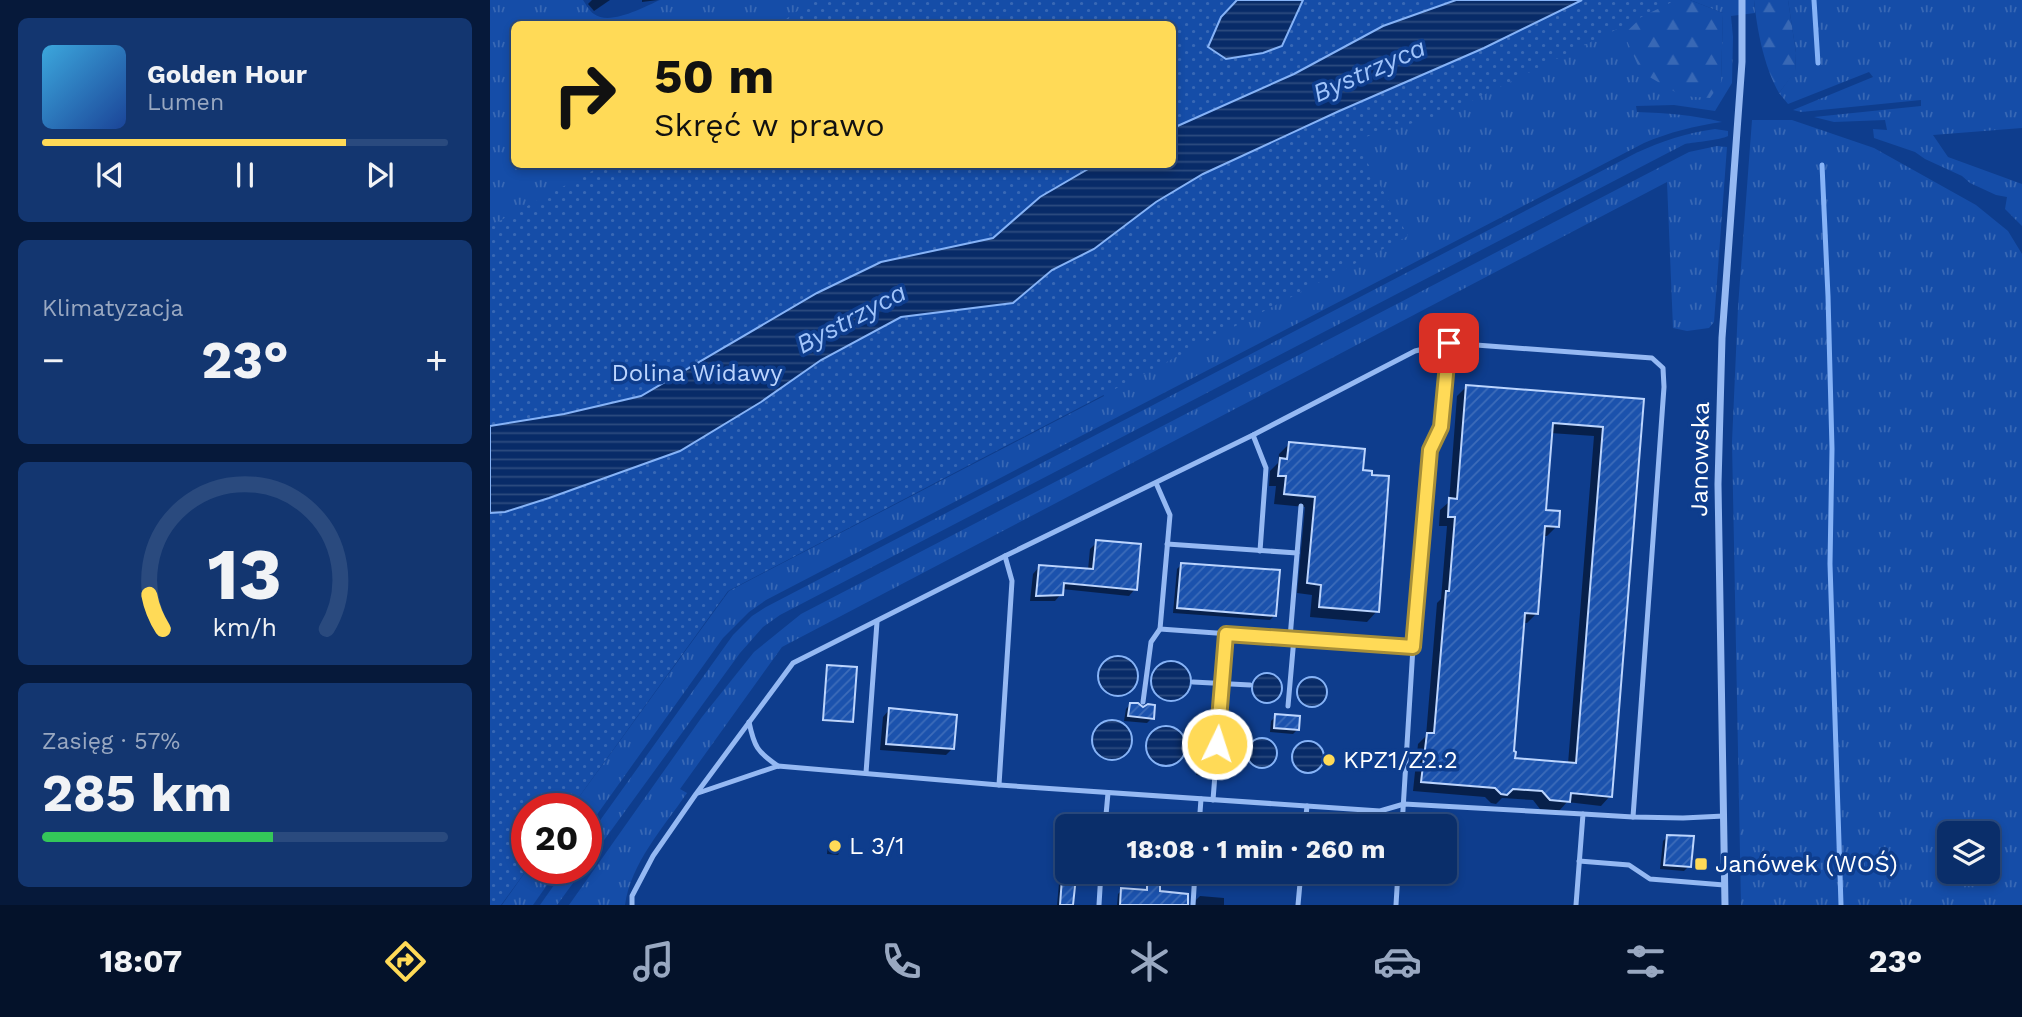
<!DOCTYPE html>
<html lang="pl">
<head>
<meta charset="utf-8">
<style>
  :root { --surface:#0a2e6a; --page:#133670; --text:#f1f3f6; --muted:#99a8c1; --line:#2a4a7e; --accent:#ffda57 }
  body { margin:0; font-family:"Work Sans",sans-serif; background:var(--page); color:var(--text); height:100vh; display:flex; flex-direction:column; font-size:26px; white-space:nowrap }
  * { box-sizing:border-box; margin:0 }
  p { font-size:23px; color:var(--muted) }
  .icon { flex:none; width:38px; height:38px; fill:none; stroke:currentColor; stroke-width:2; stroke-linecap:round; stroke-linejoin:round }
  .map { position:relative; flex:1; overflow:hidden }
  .side { display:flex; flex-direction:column; gap:18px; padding:18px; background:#06193a; width:490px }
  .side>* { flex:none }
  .hud { position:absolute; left:21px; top:21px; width:665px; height:147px; border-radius:10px; box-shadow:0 4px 10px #0003,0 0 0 2px var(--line); background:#ffda57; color:#111; overflow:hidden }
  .buttons { position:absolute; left:1447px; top:821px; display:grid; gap:14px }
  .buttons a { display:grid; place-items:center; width:63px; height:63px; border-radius:10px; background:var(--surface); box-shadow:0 4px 10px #0003,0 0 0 2px var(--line); font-size:35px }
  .speed { position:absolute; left:21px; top:793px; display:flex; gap:14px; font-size:35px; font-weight:700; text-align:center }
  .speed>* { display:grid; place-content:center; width:91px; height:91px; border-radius:50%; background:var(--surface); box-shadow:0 4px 10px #0003,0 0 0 2px var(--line); line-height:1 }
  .speed .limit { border:10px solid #d22; background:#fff; color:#111 }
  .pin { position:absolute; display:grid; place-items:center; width:60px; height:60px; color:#fff; margin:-30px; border-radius:14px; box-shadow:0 4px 10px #0006 }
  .me { position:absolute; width:77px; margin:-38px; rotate:4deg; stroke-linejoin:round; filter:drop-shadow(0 0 5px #0008) }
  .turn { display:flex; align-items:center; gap:24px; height:147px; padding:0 28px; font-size:32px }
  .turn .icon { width:91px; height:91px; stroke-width:2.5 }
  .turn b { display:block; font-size:49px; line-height:60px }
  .big { font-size:52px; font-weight:700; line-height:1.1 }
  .side .widget { flex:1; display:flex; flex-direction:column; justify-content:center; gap:10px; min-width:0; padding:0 24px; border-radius:10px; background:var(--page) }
  .side .dial { align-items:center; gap:0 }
  .dial svg { height:182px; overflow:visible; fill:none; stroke:var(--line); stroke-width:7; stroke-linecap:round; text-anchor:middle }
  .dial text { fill:var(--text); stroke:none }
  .song { display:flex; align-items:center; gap:21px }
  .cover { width:84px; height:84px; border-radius:10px; background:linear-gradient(135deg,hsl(200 70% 55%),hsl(220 70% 35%)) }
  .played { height:7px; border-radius:4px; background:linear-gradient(90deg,var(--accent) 75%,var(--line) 75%) }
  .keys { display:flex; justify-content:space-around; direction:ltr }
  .heat { display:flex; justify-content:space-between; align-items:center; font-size:38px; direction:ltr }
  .charge { height:10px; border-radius:5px; background:linear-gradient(90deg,#34c759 57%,var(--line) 0) }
  .trip { position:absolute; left:565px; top:814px; width:402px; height:70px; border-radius:10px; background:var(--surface); box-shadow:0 4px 10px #0003,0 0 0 2px var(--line); font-weight:700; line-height:70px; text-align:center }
  .tabs { display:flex; height:112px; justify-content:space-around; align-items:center; background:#04122a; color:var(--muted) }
  .tabs .icon { width:49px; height:49px }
  .tabs .selected { color:var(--accent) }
  .tabs b { font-size:32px; color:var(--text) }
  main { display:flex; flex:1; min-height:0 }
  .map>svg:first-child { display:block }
  .grass { fill:url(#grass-tufts); fill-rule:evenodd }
  .forest { fill:url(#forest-firs) }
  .park { fill:url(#park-dots) }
  .water { fill:url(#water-rules); stroke:#86b3f7; stroke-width:2 }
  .shadow { fill:#0007; fill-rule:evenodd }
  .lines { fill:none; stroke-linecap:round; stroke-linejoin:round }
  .stream { stroke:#86b3f7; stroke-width:5 }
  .building { fill:url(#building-hatch); stroke:#bcd5fe; stroke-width:2; fill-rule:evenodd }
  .service { stroke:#95b9f3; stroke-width:5 }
  .minor { stroke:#95b9f3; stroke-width:7 }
  .route-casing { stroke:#a68e39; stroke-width:18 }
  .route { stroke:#ffda57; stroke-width:12 }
  .poi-dot { fill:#ffda57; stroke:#0e3d8d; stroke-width:2.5 }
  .labels { text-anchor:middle; stroke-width:7; stroke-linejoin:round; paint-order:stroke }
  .park-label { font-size:24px; fill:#bcd5fe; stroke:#0e3d8d }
  .street-label { font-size:24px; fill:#fff; stroke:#0e3d8d }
  .poi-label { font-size:24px; fill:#fff; stroke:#0e3d8d; text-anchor:start }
  .water-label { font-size:26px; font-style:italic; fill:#a0c4fb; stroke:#0e3d8d }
</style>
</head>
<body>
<main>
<section class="side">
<div class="widget">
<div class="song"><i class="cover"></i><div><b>Golden Hour</b><p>Lumen</p></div></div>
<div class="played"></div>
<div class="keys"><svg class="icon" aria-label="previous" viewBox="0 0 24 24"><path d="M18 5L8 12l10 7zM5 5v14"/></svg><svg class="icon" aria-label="pause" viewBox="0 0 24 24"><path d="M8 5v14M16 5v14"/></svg><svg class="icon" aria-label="next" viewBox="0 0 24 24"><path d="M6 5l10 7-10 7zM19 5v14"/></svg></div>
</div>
<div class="widget"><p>Klimatyzacja</p>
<div class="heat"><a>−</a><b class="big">23°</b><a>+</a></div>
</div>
<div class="widget dial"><svg viewBox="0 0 100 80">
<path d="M14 69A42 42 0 1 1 86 69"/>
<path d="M14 69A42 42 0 0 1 8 54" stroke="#ffda57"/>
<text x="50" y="56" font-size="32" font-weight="700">13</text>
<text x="50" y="72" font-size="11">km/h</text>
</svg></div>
<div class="widget"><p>Zasięg · 57%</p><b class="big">285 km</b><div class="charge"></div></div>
</section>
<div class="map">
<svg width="1532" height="905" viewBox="0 0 1532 905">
  <defs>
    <pattern id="grass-tufts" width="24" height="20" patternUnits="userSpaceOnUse" patternTransform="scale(1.75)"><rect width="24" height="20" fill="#154da8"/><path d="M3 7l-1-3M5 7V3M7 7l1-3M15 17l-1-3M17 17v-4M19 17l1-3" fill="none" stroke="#3868b5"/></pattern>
    <pattern id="forest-firs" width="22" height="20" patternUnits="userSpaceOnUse" patternTransform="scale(1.75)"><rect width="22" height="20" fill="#154da8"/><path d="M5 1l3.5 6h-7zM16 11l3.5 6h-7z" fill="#3868b5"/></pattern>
    <pattern id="park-dots" width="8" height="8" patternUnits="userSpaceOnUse" patternTransform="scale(1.75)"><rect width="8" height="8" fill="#154da8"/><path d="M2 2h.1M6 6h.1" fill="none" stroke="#3868b5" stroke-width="1.8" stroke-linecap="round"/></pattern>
    <pattern id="water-rules" width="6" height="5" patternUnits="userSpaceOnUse" patternTransform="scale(1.75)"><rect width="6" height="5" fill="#082b68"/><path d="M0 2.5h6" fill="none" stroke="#2d4b7f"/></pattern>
    <pattern id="building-hatch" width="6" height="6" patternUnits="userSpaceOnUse" patternTransform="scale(1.75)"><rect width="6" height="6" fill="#1b52ad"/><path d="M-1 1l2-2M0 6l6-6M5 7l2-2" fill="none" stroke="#3d6cb9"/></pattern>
  </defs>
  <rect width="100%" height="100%" fill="#0e3d8d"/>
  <g class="grass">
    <path d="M 0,0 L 93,0 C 96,4 99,11 104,14 C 120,26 154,7 170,0 L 432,0 L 387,24 L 24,24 L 24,164 L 131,165 L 0,237 Z"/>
    <path d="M 1170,0 L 1231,82 L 1233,13 L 1200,0 L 1264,0 L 1265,13 L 1241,16 L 1243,37 L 1242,83 L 1225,111 L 1184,105 L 1146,106 L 1147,112 C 1176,113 1204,115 1232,122 C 1204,126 1180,132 1154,143 L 276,600 L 259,612 L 233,638 L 96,830 L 96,808 L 81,808 L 239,591 L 614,396 L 562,270 Z"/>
    <polygon points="1298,0 1532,0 1532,128 1443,135 1458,157 1532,184 1532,226 1515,209 1517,197 1506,195 1480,183 1472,176 1435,159 1425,152 1384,138 1383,129 1397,130 1395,120 1344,122 1324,117 1431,106 1431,100 1311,112 1303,110 1383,77 1379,72 1298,104 1289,93 1305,71 1306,53"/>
    <path d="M 1262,120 L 1302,120 L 1384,148 L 1486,205 L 1518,231 L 1532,254 L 1532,905 L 1251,905 L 1242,442 L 1248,307 ZM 1460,833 L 1498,833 L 1498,872 L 1460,872 Z"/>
    <path d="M 1225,129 L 1238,131 L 1238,136 C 1230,140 1206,142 1195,144 L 290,615 L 273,627 L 250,653 L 96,865 L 96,840 L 243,635 L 262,616 L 276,607 L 1146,153 C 1172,141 1196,133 1225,129 Z"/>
    <path d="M 1227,146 L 1237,147 L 1224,322 L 1219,328 L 1197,331 L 1183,328 L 1177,182 L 292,647 L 190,789 L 197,793 C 173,828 141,863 135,905 L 79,905 L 212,717 L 264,652 L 311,614 L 1199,152 Z"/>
    <polygon points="38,868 69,868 43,905 12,905"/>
    <polygon points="76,868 94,868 67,905 50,905"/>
  </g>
  <g class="forest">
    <polygon points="1170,0 1200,0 1233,13 1231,82 1220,98 1192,96 1151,72 1134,34"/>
    <path d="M 1264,0 L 1298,0 L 1306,53 L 1305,72 L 1289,93 C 1274,67 1267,30 1264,0 Z"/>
  </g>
  <polygon class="park" points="323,0 1186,0 957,113 865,140 918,236 238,591 81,808 37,808 38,868 11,905 0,905 0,226 113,165 682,164 682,24 289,24"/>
  <g class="water">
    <polygon points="747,0 813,0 792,46 773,53 736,59 718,47 731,17"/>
    <polygon points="966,0 1092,0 994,48 847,112 713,174 666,202 604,249 562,270 523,303 411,317 331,360 271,402 190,451 59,498 15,512 0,513 0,426 74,414 151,396 327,293 391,262 503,238 550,197 605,165 682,164 683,128 804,74 893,26"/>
    <circle cx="628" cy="676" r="20"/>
    <circle cx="681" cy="681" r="20"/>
    <circle cx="777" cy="688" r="15"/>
    <circle cx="822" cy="692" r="15"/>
    <circle cx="622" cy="740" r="20"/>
    <circle cx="676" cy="746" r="20"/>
    <circle cx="772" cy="753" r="15"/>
    <circle cx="818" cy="757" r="16"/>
  </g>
  <g class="shadow">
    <polygon points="102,0 120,0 104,11 98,4"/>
    <polygon points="152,0 168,0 152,2"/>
    <path d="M 977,386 L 1152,400 L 1120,796 L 1111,806 L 1077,802 L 1069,811 L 1050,809 L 1043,800 L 1012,798 L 1006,804 L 1001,803 L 995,797 L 923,791 L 928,744 L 936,736 L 947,603 L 951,599 L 957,526 L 949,526 L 950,510 L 959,502 L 967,396 ZM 1060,433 L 1104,436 L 1078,764 L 1023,760 L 1032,623 L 1037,623 L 1046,614 L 1053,536 L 1057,536 L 1067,526 L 1055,511 Z"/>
    <polygon points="799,444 871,472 887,611 877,622 820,617 822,595 807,593 815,507 784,504 786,486 779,486 780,471 788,463 789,454"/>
    <polygon points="607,542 645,589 639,596 572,589 571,594 565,601 540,601 543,574 549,567 598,570 600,549"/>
    <polygon points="692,564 785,615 780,620 683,613 687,569"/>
    <polygon points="338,667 361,721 359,723 332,721 336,669"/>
    <polygon points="640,704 662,718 657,723 634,721 636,709"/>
    <polygon points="399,710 463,748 456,755 390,750 393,717"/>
    <polygon points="786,716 808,729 803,734 780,732 781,721"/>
    <polygon points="713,750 720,750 718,771 713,776 706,775 708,755"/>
    <polygon points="1178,836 1199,866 1194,871 1170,869 1173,841"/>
    <polygon points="340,840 351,841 349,853 348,855 337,854 338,842"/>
    <polygon points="863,872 884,872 882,874"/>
    <polygon points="573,880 582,905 567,905 569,884"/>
    <polygon points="658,885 668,893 696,905 627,905 628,894 632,890 654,892"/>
    <polygon points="710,896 734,898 734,905 705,905 706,900"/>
  </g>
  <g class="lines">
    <g class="stream">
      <polyline points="1324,0 1328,63"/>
      <polyline points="1332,165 1338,296 1342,449 1340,564 1351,905"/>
    </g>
  </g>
  <g class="building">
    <path d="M 976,385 L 1154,399 L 1122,797 L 1081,793 L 1080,802 L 1060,800 L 1052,791 L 1023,789 L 1017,795 L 1011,794 L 1005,788 L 931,782 L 937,733 L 944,733 L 956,591 L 959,591 L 965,517 L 958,517 L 959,498 L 967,499 ZM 1063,423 L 1113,427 L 1086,763 L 1025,758 L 1026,752 L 1024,751 L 1035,613 L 1048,614 L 1055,526 L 1069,527 L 1070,511 L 1056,510 Z"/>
    <polygon points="799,442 875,449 873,470 882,471 882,475 899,476 889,612 829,607 831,585 817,583 825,497 794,494 796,476 788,476 790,458 797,459"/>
    <polygon points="606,540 651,544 647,590 574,583 573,595 546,596 549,565 603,569"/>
    <polygon points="691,563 790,570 786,616 687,608"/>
    <polygon points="337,665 367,667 363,722 333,720"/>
    <polygon points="640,703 648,703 653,707 658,704 665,705 664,719 638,716"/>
    <polygon points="399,708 467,715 464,749 396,744"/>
    <polygon points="785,714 810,716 809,730 784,728"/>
    <polygon points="1177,835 1204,836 1201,867 1174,865"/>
    <polygon points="586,877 583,905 570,905 572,878"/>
    <polygon points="657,883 670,885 670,891 698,894 698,905 630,905 631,888 657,890"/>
  </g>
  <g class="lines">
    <g class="service">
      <polyline points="763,435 776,468 770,551"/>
      <polyline points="666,483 680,515 670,629 923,647 912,826"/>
      <polyline points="677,544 807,553"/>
      <polyline points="800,638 811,506"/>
      <polyline points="923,647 940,450 951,427 959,343"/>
      <polyline points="703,682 760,685"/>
      <polyline points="653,702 661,642 670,629"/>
      <polyline points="798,706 804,638"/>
      <path d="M 259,722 C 264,746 267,752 288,766"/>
      <polyline points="697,741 727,744"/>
      <polyline points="728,746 756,749"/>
      <polyline points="376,773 387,622"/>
      <polyline points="509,785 522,581 515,556"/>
      <polyline points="208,793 288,766 509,785 890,811 914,804 1093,814 1086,905"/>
      <polyline points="723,800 736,634"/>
      <polyline points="1093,814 1143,817"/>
      <polyline points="615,826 618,793"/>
      <polyline points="709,826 711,799"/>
      <polyline points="815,826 817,806"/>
      <polyline points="1089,861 1139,865 1160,879 1234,885"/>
      <polyline points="142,905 142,896 163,856 206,794 303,663 515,556 763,435 925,351 959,343 1162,358 1173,368 1174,387 1143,817 1193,818 1234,816"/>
      <polyline points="609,905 611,872"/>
      <polyline points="703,905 705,872"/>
      <polyline points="808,905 811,872"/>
      <polyline points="906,905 908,872"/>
    </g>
    <polyline class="minor" points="1235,905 1228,484 1232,338 1252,62 1252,0"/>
  </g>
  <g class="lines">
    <defs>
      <polyline id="route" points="727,744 736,634 923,647 940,450 951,427 959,343"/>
    </defs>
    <use href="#route" class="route-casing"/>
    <use href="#route" class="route"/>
  </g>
  <g class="poi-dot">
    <circle cx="839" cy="760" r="7"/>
    <circle cx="345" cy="846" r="7"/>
    <rect x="1204" y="857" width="14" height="14" rx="3.5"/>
  </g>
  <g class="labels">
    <g class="park-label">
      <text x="207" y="381">Dolina Widawy</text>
    </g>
    <g class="street-label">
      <text transform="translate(1210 459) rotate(-89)" y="8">Janowska</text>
    </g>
    <g class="poi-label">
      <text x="853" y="768">KPZ1/Z2.2</text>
      <text x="359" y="854">L 3/1</text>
      <text x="1225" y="872">Janówek (WOŚ)</text>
    </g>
    <g class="water-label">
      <text transform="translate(879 70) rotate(-24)" y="9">Bystrzyca</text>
      <text transform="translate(361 318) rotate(-28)" y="9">Bystrzyca</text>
    </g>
  </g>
</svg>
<div class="buttons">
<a><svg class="icon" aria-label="layers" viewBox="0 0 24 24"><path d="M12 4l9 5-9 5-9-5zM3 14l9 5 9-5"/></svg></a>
</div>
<div class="speed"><div class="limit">20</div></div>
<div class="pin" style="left:959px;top:343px;background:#d93025"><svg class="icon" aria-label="arrive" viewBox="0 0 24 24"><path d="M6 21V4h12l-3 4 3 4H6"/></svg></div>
<svg class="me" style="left:727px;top:744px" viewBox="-20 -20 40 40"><circle r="17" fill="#ffda57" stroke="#fff" stroke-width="3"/><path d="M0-11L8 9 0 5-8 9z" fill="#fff"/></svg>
<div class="trip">18:08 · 1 min · 260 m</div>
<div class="hud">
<div class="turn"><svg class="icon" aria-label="right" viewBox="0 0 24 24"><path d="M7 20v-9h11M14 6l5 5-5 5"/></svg><div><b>50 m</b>Skręć w prawo</div></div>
</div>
</div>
</main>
<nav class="tabs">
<b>18:07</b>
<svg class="icon selected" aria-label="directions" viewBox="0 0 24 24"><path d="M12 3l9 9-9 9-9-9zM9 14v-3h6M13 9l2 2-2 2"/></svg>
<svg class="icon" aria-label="music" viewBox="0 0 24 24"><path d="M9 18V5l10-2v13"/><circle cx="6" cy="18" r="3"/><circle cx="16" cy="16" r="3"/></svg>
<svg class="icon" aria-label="phone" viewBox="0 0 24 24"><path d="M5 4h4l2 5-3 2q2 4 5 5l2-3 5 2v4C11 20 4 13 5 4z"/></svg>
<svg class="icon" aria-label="climate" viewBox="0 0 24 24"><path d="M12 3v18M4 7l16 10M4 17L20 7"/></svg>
<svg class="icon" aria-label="car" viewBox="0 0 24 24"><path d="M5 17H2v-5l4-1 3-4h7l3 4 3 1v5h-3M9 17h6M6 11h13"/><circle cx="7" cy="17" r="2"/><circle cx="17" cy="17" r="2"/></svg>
<svg class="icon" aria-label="filters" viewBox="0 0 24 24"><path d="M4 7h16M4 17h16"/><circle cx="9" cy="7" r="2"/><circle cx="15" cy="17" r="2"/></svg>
<b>23°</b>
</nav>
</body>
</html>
